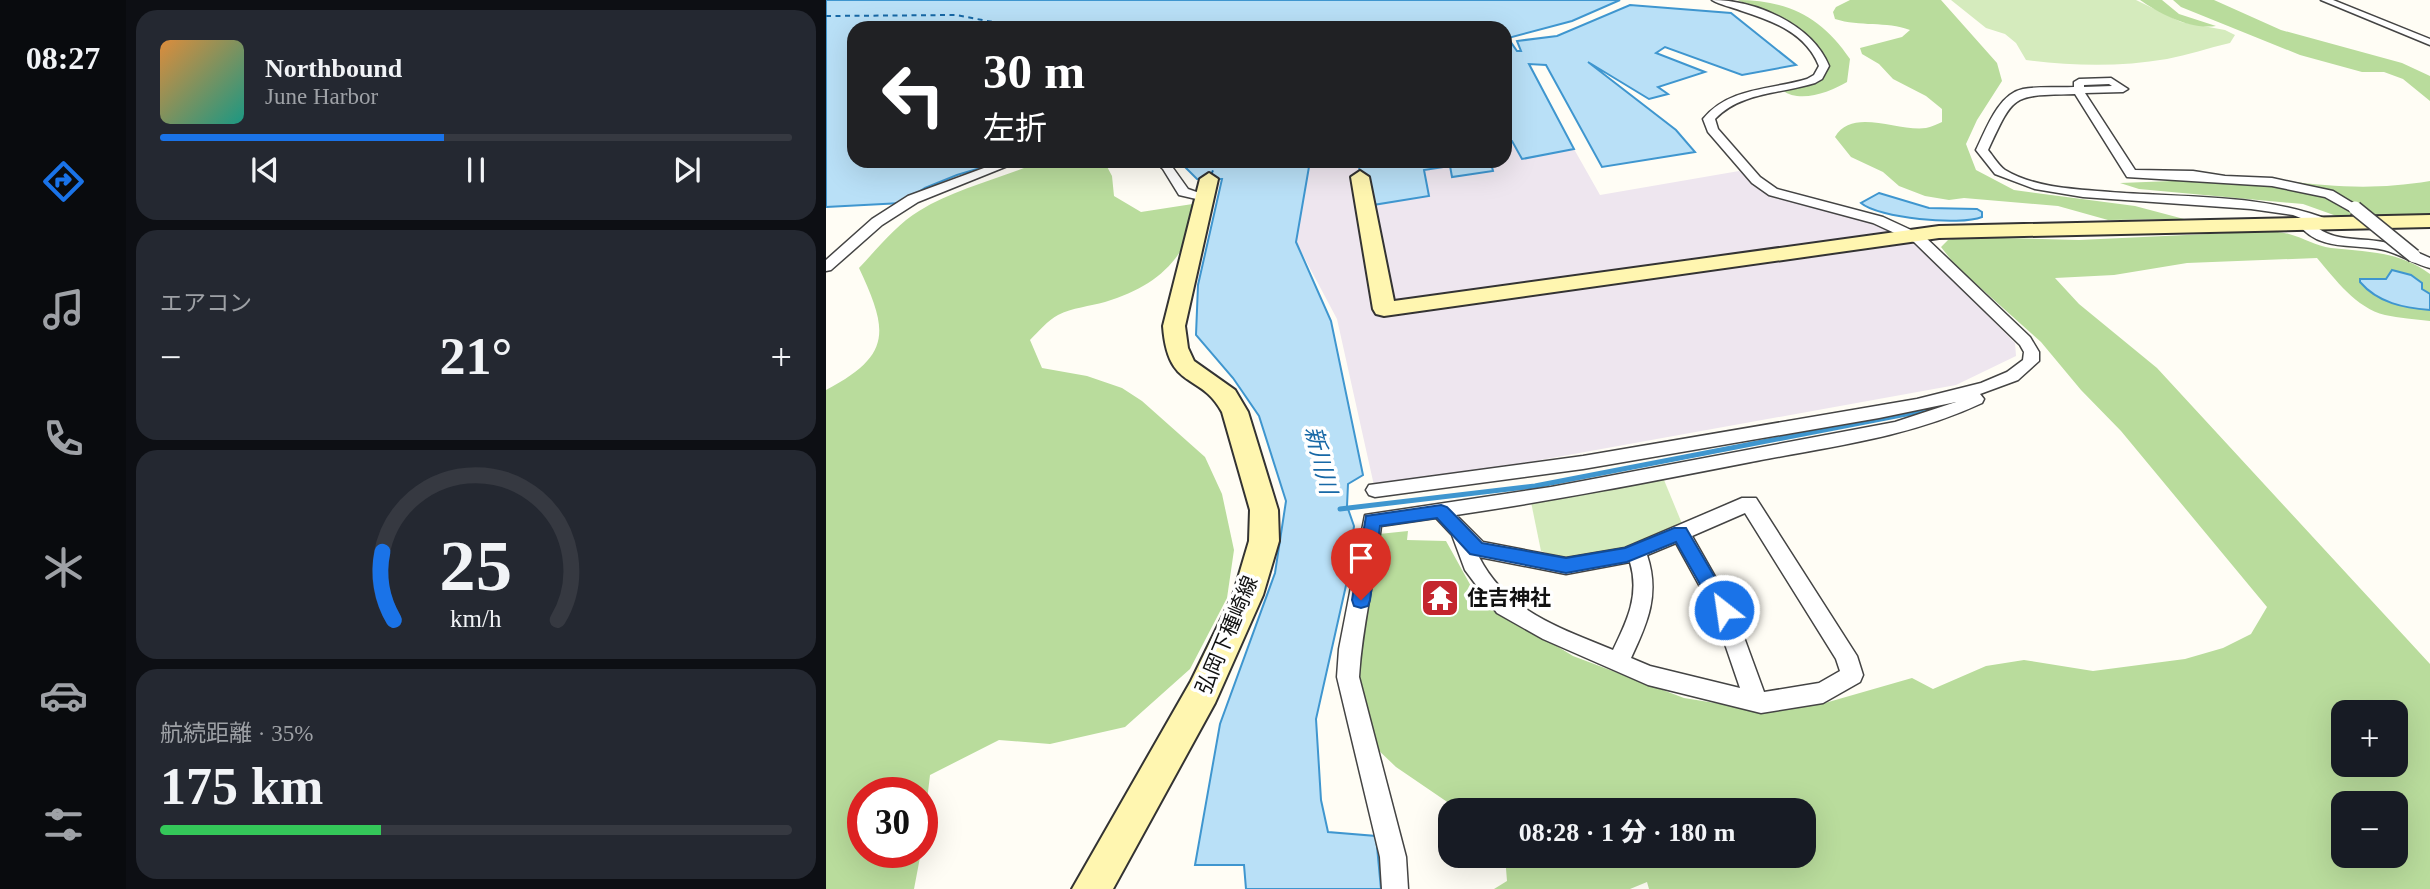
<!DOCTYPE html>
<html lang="ja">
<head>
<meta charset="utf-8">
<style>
  :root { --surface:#171b24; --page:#242831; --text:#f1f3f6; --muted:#9ea1a6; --line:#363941; --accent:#1a73e8 }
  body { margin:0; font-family:"Times New Roman","Noto Sans JP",serif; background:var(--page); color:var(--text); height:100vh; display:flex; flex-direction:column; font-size:26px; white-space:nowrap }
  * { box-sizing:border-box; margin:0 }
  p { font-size:23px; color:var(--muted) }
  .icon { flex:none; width:38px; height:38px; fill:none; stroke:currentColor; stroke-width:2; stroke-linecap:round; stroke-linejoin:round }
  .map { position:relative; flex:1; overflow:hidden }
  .details { display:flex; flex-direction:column; gap:10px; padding:10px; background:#0d0f14; width:700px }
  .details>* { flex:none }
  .top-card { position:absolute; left:21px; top:21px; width:665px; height:147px; border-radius:21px; box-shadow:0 7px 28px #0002; background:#202124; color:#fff; overflow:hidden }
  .controls { position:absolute; left:1505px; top:700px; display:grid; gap:14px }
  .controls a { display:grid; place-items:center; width:77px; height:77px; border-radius:14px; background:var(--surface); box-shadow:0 7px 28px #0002; font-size:35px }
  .speed { position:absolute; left:21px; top:777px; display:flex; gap:14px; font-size:35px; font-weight:700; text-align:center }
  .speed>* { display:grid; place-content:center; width:91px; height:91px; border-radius:50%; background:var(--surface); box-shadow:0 7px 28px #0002; line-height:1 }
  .speed .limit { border:10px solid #d22; background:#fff; color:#111 }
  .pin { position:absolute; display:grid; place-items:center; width:60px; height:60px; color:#fff; margin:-72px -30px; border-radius:50% 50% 50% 0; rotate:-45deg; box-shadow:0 0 7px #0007 }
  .pin .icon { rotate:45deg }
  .me { position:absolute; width:77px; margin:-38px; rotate:330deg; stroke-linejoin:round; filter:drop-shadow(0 0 5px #0008) }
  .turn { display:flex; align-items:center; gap:24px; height:147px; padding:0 21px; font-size:32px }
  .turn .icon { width:91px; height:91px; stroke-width:2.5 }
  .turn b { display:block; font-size:49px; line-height:60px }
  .big { font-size:52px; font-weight:800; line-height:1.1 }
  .details .widget { flex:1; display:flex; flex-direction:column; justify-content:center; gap:10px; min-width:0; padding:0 24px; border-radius:21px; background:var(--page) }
  .details .dial { align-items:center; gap:0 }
  .dial svg { height:182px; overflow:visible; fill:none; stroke:var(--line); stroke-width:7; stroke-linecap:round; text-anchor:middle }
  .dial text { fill:var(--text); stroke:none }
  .song { display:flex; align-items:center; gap:21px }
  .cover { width:84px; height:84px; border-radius:10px; background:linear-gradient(135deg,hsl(30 70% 55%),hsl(170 70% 35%)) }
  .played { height:7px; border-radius:4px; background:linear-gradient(90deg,var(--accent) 45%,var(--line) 45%) }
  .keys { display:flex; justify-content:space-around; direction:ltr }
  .heat { display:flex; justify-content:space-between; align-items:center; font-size:38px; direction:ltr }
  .charge { height:10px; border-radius:5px; background:linear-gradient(90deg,#34c759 35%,var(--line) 0) }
  .trip { position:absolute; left:612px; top:798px; width:378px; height:70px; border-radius:21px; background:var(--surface); box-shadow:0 7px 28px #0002; font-weight:800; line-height:70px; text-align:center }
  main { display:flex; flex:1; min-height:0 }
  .tab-bar { display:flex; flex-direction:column; width:126px; justify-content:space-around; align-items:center; background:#090b0e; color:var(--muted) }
  .tab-bar .icon { width:49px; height:49px }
  .tab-bar .current { color:var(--accent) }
  .tab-bar b { font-size:32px; color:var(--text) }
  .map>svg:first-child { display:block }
  .industrial { fill:#eee6ef }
  .green { fill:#d5ebbd }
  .forest { fill:#b9dc9c; fill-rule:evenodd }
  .water { fill:#b9e0f7; stroke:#3f96cf; stroke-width:2 }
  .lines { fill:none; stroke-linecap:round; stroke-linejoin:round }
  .stream { stroke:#3f96cf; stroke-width:5 }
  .ferry { stroke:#1768a6; stroke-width:2; stroke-dasharray:5 4.5; stroke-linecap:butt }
  .street-casing { stroke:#444; stroke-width:3 }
  .secondary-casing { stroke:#333; stroke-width:4 }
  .street { fill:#fff; fill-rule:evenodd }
  .secondary { fill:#fff6b0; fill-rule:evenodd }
  .street-bridge-casing { stroke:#444; stroke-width:16; stroke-linecap:butt }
  .street-bridge { stroke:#fff; stroke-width:13 }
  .route { fill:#1a73e8; stroke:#114b97; stroke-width:2 }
  .labels { text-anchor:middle; stroke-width:7; stroke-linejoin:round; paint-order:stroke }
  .poi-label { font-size:21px; font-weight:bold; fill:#111; stroke:#fff; text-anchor:start }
  .street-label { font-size:21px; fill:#111; stroke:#fff }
  .water-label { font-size:23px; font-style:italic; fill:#1768a6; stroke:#fff }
</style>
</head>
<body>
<main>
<nav class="tab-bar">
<b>08:27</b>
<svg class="icon current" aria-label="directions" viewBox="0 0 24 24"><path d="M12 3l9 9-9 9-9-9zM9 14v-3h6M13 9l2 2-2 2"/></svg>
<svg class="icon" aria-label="music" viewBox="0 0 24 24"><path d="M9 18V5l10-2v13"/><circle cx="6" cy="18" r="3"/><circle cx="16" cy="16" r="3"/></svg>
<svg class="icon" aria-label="phone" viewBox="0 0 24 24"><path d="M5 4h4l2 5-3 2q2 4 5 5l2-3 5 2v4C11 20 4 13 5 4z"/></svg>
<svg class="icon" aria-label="climate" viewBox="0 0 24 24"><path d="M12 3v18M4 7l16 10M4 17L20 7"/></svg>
<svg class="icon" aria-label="car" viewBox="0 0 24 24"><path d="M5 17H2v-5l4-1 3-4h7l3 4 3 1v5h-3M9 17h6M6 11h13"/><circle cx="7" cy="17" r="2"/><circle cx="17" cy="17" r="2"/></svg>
<svg class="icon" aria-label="filters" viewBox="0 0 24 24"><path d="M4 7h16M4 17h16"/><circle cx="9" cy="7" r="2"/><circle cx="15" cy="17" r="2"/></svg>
</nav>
<section class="details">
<div class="widget">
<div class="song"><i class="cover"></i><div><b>Northbound</b><p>June Harbor</p></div></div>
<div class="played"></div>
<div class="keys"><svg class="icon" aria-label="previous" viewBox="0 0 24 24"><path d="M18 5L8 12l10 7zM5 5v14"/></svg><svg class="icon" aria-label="pause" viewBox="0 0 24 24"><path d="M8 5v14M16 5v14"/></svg><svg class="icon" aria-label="next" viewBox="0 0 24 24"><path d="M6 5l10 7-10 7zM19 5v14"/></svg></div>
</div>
<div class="widget"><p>エアコン</p>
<div class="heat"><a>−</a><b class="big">21°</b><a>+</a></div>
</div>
<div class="widget dial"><svg viewBox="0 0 100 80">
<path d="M14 69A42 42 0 1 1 86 69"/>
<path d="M14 69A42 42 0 0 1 9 39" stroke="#1a73e8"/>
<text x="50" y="56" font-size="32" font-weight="700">25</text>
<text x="50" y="72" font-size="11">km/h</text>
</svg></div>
<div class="widget"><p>航続距離 · 35%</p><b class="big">175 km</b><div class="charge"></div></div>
</section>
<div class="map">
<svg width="1604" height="889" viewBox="0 0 1604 889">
  <rect width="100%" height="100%" fill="#fffdf5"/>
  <polygon class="industrial" points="686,141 696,159 748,149 774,195 913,171 946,197 1068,229 1088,242 1189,343 1190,356 1130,385 549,490 511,319 470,242 484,161 532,161 535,177 543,177 547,204 598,170 624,166 626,176 667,170 664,163 679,161 679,142"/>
  <g class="green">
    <path d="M 1125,0 L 1310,0 L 1355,22 L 1399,30 L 1409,35 L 1404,43 C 1382,48 1362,55 1341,59 C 1294,67 1247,66 1200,60 L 1190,43 L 1179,34 L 1160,28 Z"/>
    <polygon points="838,480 857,526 793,551 739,559 715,551 705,502"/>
  </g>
  <g class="forest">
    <path d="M 911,0 C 962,0 996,17 1024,59 L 1021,82 C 1004,92 974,104 956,90 C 966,86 979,83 987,77 C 1025,48 932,7 911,0 Z"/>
    <path d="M 1024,0 L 1115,0 L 1171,63 L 1176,81 L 1151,120 L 1140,144 L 1150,170 L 1188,190 L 1309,206 L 1358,219 L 1282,220 L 1232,206 L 1138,198 L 1123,200 L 1099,196 L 1073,186 L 1057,172 L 1025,157 L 1009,137 C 1026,107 1072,132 1100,128 C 1105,127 1111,124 1116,122 L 1116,109 L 1100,96 L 1067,79 L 1053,64 L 1036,54 L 1034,48 L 1076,37 L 1084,30 C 1060,21 1034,27 1009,19 L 1007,12 L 1010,7 Z"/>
    <path d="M 1314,0 L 1336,0 L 1353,14 L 1390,26 C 1365,30 1334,14 1314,0 Z"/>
    <polygon points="1347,0 1388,0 1455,30 1576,63 1604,76 1604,101 1577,79 1558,72 1536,72 1474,55 1355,7"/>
    <path d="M 215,161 L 278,161 L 286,176 L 288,196 L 315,212 L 373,203 C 362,258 332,286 279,302 C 264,306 246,308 232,315 C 222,320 212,332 204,340 L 216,368 L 261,376 L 296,388 L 316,401 L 379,457 L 396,494 L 408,550 L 401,598 L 364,669 L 299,727 L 224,744 L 173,740 L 104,775 L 96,843 L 96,793 L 37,793 L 37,852 L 95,852 L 88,889 L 0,889 L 0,390 C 67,355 62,330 33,268 C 51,249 71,224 93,211 C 130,188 175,179 215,161 Z"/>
    <path d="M 1425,176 C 1491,185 1537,192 1604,181 L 1604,215 L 1519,219 L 1477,204 L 1313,189 L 1294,183 L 1372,180 L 1413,182 Z"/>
    <path d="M 1425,232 C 1438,232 1451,231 1463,234 C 1478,238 1490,246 1505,248 C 1541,252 1573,251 1604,274 L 1604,321 C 1589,319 1573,318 1559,315 C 1530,308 1509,279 1491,258 L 1361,263 L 1288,275 L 1229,278 L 1253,304 L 1331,368 L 1604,664 L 1604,889 L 823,889 L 821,882 L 804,889 L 668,889 L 681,881 L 679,856 L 978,856 L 978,810 L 633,810 L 570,767 L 547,745 L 526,657 L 553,534 L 582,531 L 581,540 L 620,541 L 651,597 L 747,656 L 858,698 L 920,708 L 992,705 L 1086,678 L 1107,689 L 1160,666 L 1198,660 L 1267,671 L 1359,659 L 1397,648 L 1425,634 L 1441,607 L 1295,431 L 1255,390 L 1215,342 L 1130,266 L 1115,247 L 1122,240 L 1135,237 L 1253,240 ZM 1517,712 L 1570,712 L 1570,765 L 1517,765 ZM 1517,803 L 1570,803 L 1570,856 L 1517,856 Z"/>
  </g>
  <g class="water">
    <polygon points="0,0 794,0 746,21 682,38 691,51 695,51 691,41 731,36 804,5 905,13 970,65 916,75 839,47 830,53 879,72 832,87 842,94 823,99 762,62 850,130 869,152 776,167 720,65 703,64 748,149 696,159 686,141 679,142 679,28 28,28 28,161 178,161 131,175 99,188 76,203 0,207"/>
    <polygon points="353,161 484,161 470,242 505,321 537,475 522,484 521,506 528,526 521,581 490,719 495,800 502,832 550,836 555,889 420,889 418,865 369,865 394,724 449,573 460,501 433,416 407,378 370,335 372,285 396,179 371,179"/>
    <polygon points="532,161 675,161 665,163 667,171 626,177 624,166 598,170 603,196 547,205 543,177 535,178"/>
    <path d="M 1053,193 L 1103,208 L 1151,209 L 1156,212 L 1156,217 C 1134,226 1052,218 1035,203 Z"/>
    <path d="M 1566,270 L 1585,275 L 1596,283 L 1596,289 L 1604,294 L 1604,310 C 1578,308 1552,303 1534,282 L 1534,279 L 1560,279 Z"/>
  </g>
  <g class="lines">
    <polyline class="stream" points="514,509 709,486 1101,410"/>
    <g class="ferry">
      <polyline points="0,16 130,15 198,28"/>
      <polyline points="385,175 391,161"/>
    </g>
    <defs>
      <g id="street">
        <path d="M 886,0 C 929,0 986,24 1003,66 L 996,79 L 989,83 C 954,94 915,92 889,119 L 892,129 L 934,177 L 951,189 L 1057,217 L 1098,236 L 1204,337 L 1213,352 L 1213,361 L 1192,380 L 1154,394 L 1158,399 L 1156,403 C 1086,436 1010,446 935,460 C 833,480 732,500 630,515 L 657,542 L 740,558 L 799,548 L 916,498 L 930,498 L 1031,656 L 1037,675 L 1034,682 L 997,703 L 935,713 L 822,685 L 717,639 L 671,613 L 639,570 L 626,535 L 610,518 L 555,526 C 549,577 536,626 533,677 L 580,857 L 582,889 L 556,889 L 554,857 L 511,677 L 513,649 L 539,515 L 725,487 L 1069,422 L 1130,402 L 1053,418 L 757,469 L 549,497 L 543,495 L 540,490 L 543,485 L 757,456 L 1091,399 L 1155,383 L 1181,372 L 1197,360 L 1198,352 L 1194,345 L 1088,242 L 1047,223 L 943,195 L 926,183 L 882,132 L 877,119 C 903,87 945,90 981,79 L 988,75 L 993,66 C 980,33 947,21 916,11 C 906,7 894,5 886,0 ZM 919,513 L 1010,659 L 1014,671 L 993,683 L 938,692 L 908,610 L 866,536 ZM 850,543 L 888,612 L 914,688 L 824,666 L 805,658 C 822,622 834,594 821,555 ZM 653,557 L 740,574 L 804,562 C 814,595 801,621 787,650 C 735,628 681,612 653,557 Z"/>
        <polygon points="1495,0 1507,0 1604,39 1604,45"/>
        <path d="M 1253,79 L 1285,78 L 1302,89 L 1297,92 L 1259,93 L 1309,170 L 1367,171 L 1399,176 L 1446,178 L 1507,191 L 1535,208 L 1534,211 L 1524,211 L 1499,197 L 1446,186 L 1301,177 L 1249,94 C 1186,96 1189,92 1162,150 C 1167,156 1173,166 1179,170 C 1209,188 1250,189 1284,192 C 1358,198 1436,193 1506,221 L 1508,224 L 1501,228 L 1485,222 C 1505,243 1531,237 1557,242 C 1573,245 1589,251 1604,258 L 1604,268 C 1588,264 1574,254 1558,250 C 1527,243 1494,252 1472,224 L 1480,220 L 1467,215 L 1425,209 L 1257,197 L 1209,189 L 1169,174 L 1150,150 C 1160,130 1172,94 1197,89 C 1213,86 1231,88 1248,87 L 1248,82 ZM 1283,84 L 1286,86 L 1258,87 L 1258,85 Z"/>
        <polygon points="177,161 194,161 92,202 56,225 5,270 0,271 0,260 46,219 82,196"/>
        <polygon points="328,161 342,161 362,189 385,197 379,201 353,195 337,169"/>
      </g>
      <g id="secondary">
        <polygon points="534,171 543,177 568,301 1113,226 1604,215 1604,227 1113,238 558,316 550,314 547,309 525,177"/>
        <path d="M 383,173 L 392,179 L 359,326 L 362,348 L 368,361 L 409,390 L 422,412 L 452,510 L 453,541 L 437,595 L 389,703 L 287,889 L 246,889 L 365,681 L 407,595 L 423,541 L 424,510 L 396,412 C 374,371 342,392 337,326 L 374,179 Z"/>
      </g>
    </defs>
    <use href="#street" class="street-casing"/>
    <use href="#secondary" class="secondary-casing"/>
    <use href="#street" class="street"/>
    <use href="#secondary" class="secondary"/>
    <defs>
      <polyline id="street-bridge" points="1529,208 1588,256"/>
    </defs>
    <use href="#street-bridge" class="street-bridge-casing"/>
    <use href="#street-bridge" class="street-bridge"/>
  </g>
  <polygon class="route" points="615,505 621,507 656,543 740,558 799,548 848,528 860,528 908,610 905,616 898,618 892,616 850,542 801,562 740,573 644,554 611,518 554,526 544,600 542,606 535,608 528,606 526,600 540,516"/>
  <defs>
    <symbol id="temple-square" viewBox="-11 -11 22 22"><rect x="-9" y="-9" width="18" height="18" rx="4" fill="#c4262e" stroke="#fff"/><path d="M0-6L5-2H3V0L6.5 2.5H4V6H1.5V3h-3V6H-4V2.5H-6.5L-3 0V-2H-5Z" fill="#fff"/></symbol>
  </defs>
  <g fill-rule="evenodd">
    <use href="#temple-square" x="592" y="576" width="44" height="44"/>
  </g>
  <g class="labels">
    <g class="poi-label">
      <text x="641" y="605">住吉神社</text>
    </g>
    <g class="street-label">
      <text transform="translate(401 635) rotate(-67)" y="7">弘岡下種崎線</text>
    </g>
    <g class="water-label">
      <text transform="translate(495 460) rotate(76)" y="8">新川川</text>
    </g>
  </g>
</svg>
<div class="controls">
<a>+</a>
<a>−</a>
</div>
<div class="speed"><div class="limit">30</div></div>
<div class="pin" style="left:535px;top:600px;background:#d93025"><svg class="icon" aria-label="arrive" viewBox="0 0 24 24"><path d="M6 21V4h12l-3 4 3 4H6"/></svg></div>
<svg class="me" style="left:898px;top:610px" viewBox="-20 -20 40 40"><circle r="17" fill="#1a73e8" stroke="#fff" stroke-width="3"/><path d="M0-11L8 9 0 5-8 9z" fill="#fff"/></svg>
<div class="trip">08:28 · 1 分 · 180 m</div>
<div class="top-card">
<div class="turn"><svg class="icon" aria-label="left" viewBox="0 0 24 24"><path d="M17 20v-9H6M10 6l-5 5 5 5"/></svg><div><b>30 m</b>左折</div></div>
</div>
</div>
</main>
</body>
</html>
